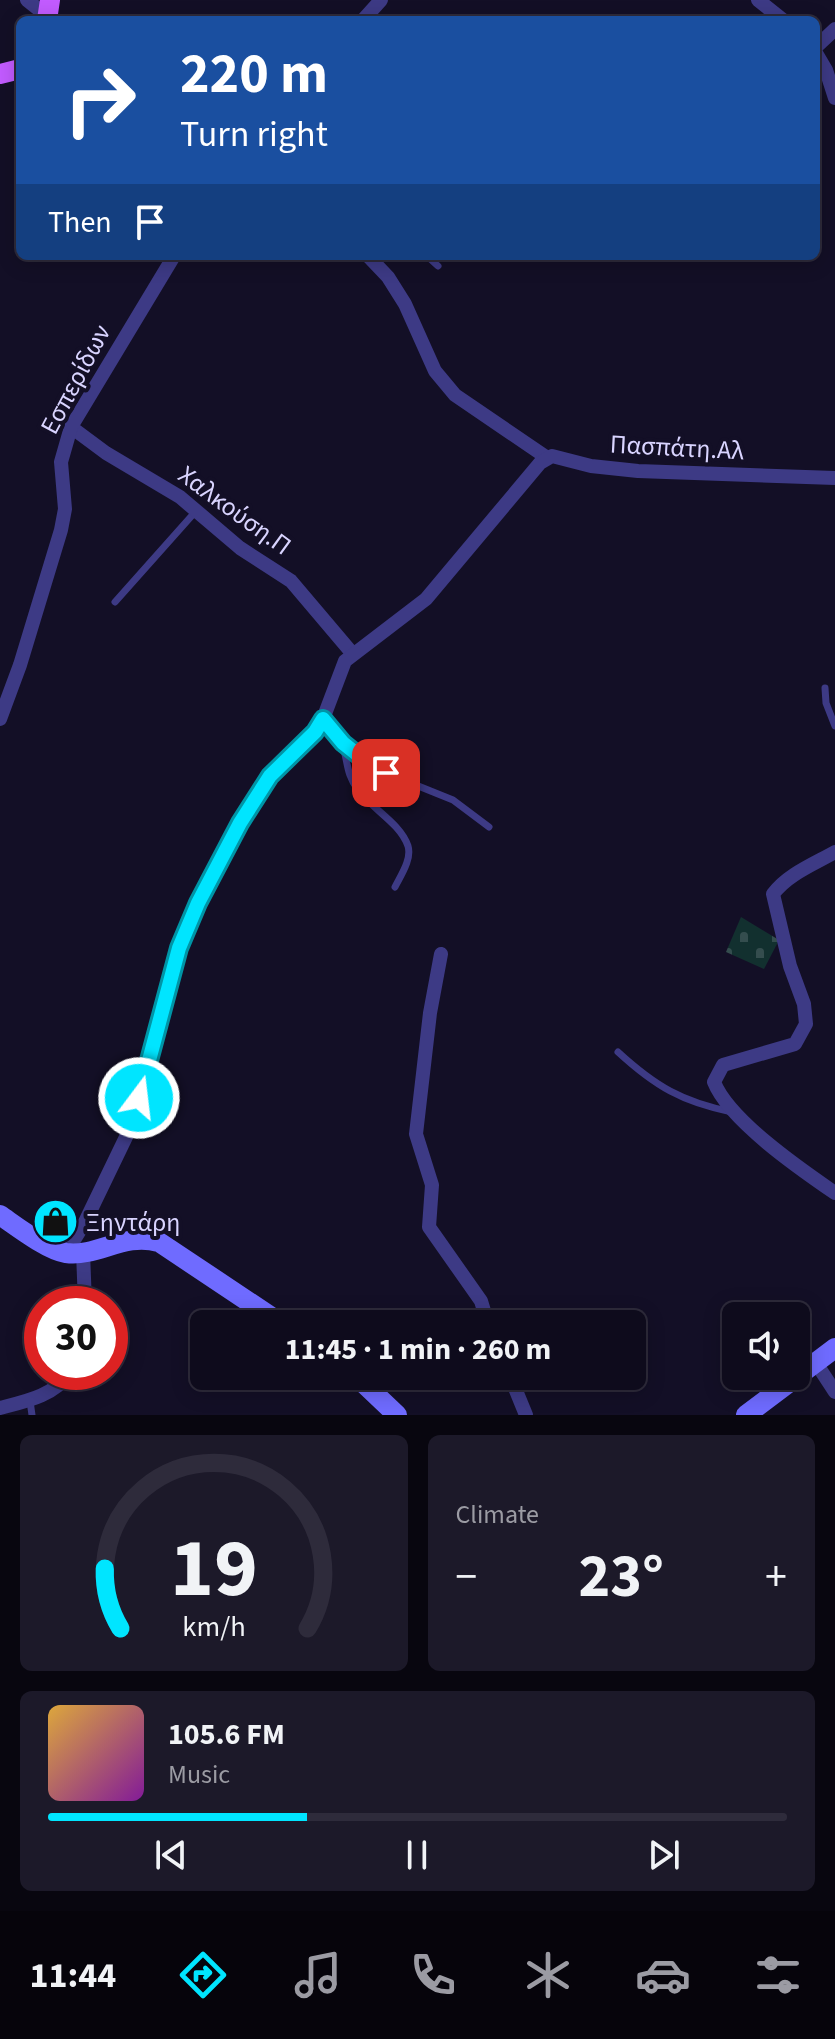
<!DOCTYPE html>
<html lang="en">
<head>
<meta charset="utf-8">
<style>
  :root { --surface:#0e0b1c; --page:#1c1929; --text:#f1f3f6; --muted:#9b9ba3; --line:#2e2b3b; --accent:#00e5ff }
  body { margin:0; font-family:"Source Sans 3",sans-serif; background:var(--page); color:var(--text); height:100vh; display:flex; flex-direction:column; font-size:30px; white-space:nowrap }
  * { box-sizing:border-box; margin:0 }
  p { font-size:26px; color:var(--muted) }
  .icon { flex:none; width:44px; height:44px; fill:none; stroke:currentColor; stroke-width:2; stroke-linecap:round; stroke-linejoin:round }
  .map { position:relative; height:1415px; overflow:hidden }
  .side { display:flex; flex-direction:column; gap:20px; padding:20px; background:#08060f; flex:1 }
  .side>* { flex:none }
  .banner { position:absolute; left:16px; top:16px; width:804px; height:244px; border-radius:12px; box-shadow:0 4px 20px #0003,0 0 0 2px var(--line); background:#1a4fa0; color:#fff; overflow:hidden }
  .controls { position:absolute; left:722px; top:1302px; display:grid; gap:16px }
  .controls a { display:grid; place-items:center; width:88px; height:88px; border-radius:12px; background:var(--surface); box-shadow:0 4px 20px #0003,0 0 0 2px var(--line); font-size:40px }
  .speed { position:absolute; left:24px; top:1286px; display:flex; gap:16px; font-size:40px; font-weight:700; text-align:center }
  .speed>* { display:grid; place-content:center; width:104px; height:104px; border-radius:50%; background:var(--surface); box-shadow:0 4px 20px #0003,0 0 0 2px var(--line); line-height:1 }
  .speed .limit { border:12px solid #d22; background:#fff; color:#111 }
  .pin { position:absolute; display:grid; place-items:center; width:68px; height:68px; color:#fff; margin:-34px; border-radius:16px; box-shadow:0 4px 12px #0006 }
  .me { position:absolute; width:88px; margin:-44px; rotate:15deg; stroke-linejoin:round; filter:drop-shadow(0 0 6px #0008) }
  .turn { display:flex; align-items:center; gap:28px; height:168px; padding:0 32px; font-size:36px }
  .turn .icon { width:104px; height:104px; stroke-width:2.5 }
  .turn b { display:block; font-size:56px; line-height:68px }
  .then { display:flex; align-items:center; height:76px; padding:0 32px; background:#0003; gap:16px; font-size:30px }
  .big { font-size:60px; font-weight:700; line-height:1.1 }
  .side .card { flex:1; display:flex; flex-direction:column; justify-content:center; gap:12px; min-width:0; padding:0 28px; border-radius:12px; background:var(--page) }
  .side .dial { align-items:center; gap:0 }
  .dial svg { height:208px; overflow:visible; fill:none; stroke:var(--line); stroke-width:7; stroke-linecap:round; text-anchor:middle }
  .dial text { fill:var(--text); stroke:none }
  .song { display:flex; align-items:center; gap:24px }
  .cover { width:96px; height:96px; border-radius:12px; background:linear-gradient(135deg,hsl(40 70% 55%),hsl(290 70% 35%)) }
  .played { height:8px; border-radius:4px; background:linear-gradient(90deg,var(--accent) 35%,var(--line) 35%) }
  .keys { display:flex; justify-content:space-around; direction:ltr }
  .heat { display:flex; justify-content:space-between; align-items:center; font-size:44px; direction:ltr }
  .side .tiles { flex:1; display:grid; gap:20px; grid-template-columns:1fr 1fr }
  .card:last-child { grid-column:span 2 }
  .trip { position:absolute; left:190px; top:1310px; width:456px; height:80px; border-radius:12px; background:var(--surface); box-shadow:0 4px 20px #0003,0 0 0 2px var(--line); font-weight:700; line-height:80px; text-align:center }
  .tab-bar { display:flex; height:128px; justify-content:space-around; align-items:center; background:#06040b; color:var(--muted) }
  .tab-bar .icon { width:56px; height:56px }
  .tab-bar .current { color:var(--accent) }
  .tab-bar b { font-size:36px; color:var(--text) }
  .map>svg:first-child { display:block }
  .cemetery { fill:url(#cemetery-stones) }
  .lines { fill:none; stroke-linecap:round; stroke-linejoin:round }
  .service { stroke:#3d3a85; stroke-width:7 }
  .minor { stroke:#3d3a85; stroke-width:14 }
  .secondary { stroke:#6f6bff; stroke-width:20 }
  .primary { stroke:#c25bff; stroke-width:20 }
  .route-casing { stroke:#0095a6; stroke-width:20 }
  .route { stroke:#00e5ff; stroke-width:14 }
  .labels { text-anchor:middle; stroke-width:8; stroke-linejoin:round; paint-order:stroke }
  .street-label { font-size:26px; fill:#d9d4ff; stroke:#130f26 }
  .poi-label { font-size:26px; fill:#d9d4ff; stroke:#130f26; text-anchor:start }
</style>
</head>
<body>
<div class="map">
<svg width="835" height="1415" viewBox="0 0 835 1415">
  <defs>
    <pattern id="cemetery-stones" width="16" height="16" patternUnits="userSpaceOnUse" patternTransform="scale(2)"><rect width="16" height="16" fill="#12302f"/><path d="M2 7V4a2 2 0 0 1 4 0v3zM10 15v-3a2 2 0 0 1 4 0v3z" fill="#344d4e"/></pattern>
  </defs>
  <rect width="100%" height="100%" fill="#130f26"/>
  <polygon class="cemetery" points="741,917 779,940 764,969 726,952"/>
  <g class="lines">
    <g class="service">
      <polyline points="427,256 438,266"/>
      <polyline points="115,602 196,511"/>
      <polyline points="825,688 826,703 835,726"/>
      <path d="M 323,719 C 355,747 339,765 358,790 C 372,809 400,823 408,846 C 412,859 401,875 395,887"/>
      <polyline points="344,743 363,759 386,773 453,800 489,827"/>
      <path d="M 618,1052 C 655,1086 682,1102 732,1112"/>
      <polyline points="772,1310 775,1316"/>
      <polyline points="30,1401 32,1415"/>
    </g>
    <g class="minor">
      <polyline points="27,0 47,16"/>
      <polyline points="758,0 783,20"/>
      <polyline points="363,20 381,0"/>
      <polyline points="816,47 835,29"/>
      <polyline points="816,53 826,70 835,98"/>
      <polyline points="368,256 388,277 405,304 435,371 455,395 546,457"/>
      <polyline points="71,427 106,453 180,497 240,548 291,581 352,653"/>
      <polyline points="0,719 20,665 61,530 65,509 61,462 71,427 174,256"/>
      <path d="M 835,852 C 814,864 788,874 773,894 L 790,966 L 804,1004 L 806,1024 L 795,1044 L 723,1065 L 714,1082 C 729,1120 800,1169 835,1193"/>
      <polyline points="441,954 430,1013 416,1134 432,1185 429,1227 481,1301 488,1324"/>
      <polyline points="83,1252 85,1304"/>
      <polyline points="66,1253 85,1222 126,1137 179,948 206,887 240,823 270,776 315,732 323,719 345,661 426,599 540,463 552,456 591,466 638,471 835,478"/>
      <polyline points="816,1363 835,1392"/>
      <polyline points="510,1376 526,1415"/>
      <path d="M 0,1408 C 28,1401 53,1396 71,1372"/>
    </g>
    <g class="secondary">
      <path d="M 0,1215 C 16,1226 47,1250 66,1253 C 99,1257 123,1232 159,1242 L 282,1324"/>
      <polyline points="356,1376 397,1415"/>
      <polyline points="746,1415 835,1348"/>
    </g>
    <g class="primary">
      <polyline points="47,20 50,0"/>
      <polyline points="0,74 20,69"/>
    </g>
  </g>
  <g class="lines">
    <defs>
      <polyline id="route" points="139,1098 179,948 198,903 240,823 270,776 315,732 323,719 343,743 363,759 386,773"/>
    </defs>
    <use href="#route" class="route-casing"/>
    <use href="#route" class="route"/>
  </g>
  <defs>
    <symbol id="shop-disc" viewBox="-11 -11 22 22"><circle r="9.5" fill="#00e5ff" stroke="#130f26"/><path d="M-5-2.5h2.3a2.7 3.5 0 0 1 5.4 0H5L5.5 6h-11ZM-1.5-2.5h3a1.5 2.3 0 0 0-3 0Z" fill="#111"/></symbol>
  </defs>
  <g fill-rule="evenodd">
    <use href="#shop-disc" x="30" y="1196" width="51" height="51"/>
  </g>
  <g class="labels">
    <g class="street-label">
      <text transform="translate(75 379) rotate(-62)" y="9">Εσπερίδων</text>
      <text transform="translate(677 447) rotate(3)" y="9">Πασπάτη.Αλ</text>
      <text transform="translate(235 510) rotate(36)" y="9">Χαλκούση.Π</text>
    </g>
    <g class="poi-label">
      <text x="86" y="1231">Ξηντάρη</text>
    </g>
  </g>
</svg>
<div class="controls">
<a><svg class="icon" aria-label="sound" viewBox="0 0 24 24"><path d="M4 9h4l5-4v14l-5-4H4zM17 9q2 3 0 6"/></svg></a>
</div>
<div class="speed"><div class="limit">30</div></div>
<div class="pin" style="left:386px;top:773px;background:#d93025"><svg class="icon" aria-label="arrive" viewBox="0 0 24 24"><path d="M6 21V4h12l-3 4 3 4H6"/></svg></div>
<svg class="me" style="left:139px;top:1098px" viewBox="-20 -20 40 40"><circle r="17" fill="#00e5ff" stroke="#fff" stroke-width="3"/><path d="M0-11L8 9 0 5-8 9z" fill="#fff"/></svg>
<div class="trip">11:45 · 1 min · 260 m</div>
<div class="banner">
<div class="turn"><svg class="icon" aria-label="right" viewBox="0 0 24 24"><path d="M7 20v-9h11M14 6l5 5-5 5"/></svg><div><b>220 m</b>Turn right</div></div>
<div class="then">Then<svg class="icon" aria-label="arrive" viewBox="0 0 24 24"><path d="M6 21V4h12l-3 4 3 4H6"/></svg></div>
</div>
</div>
<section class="side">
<div class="tiles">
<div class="card dial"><svg viewBox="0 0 100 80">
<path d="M14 69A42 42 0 1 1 86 69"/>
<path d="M14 69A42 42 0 0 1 8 46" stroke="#00e5ff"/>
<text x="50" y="56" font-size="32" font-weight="700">19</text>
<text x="50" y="72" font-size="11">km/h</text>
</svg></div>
<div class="card"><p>Climate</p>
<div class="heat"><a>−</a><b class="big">23°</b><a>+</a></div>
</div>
<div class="card">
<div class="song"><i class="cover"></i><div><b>105.6 FM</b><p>Music</p></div></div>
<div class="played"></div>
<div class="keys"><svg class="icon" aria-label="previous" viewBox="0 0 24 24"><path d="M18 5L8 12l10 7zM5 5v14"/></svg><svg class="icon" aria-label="pause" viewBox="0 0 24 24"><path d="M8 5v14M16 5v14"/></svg><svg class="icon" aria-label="next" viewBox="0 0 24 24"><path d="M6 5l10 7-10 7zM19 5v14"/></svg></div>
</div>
</div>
</section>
<nav class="tab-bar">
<b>11:44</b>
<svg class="icon current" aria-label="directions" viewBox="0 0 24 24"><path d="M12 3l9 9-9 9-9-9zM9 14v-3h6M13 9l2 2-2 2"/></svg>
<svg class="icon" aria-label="music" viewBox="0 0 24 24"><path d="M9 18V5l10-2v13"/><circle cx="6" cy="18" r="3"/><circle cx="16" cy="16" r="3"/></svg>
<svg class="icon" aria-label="phone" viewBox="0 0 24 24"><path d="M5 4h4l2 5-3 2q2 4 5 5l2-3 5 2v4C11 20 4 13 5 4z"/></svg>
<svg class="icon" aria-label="climate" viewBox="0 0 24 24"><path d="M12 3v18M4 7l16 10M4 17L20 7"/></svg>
<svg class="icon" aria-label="car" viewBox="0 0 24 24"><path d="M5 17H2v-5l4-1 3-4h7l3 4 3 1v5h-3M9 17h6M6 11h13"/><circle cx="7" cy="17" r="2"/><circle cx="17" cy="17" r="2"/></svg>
<svg class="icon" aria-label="filters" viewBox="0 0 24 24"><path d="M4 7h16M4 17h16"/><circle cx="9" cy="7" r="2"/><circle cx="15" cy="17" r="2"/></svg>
</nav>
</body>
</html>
